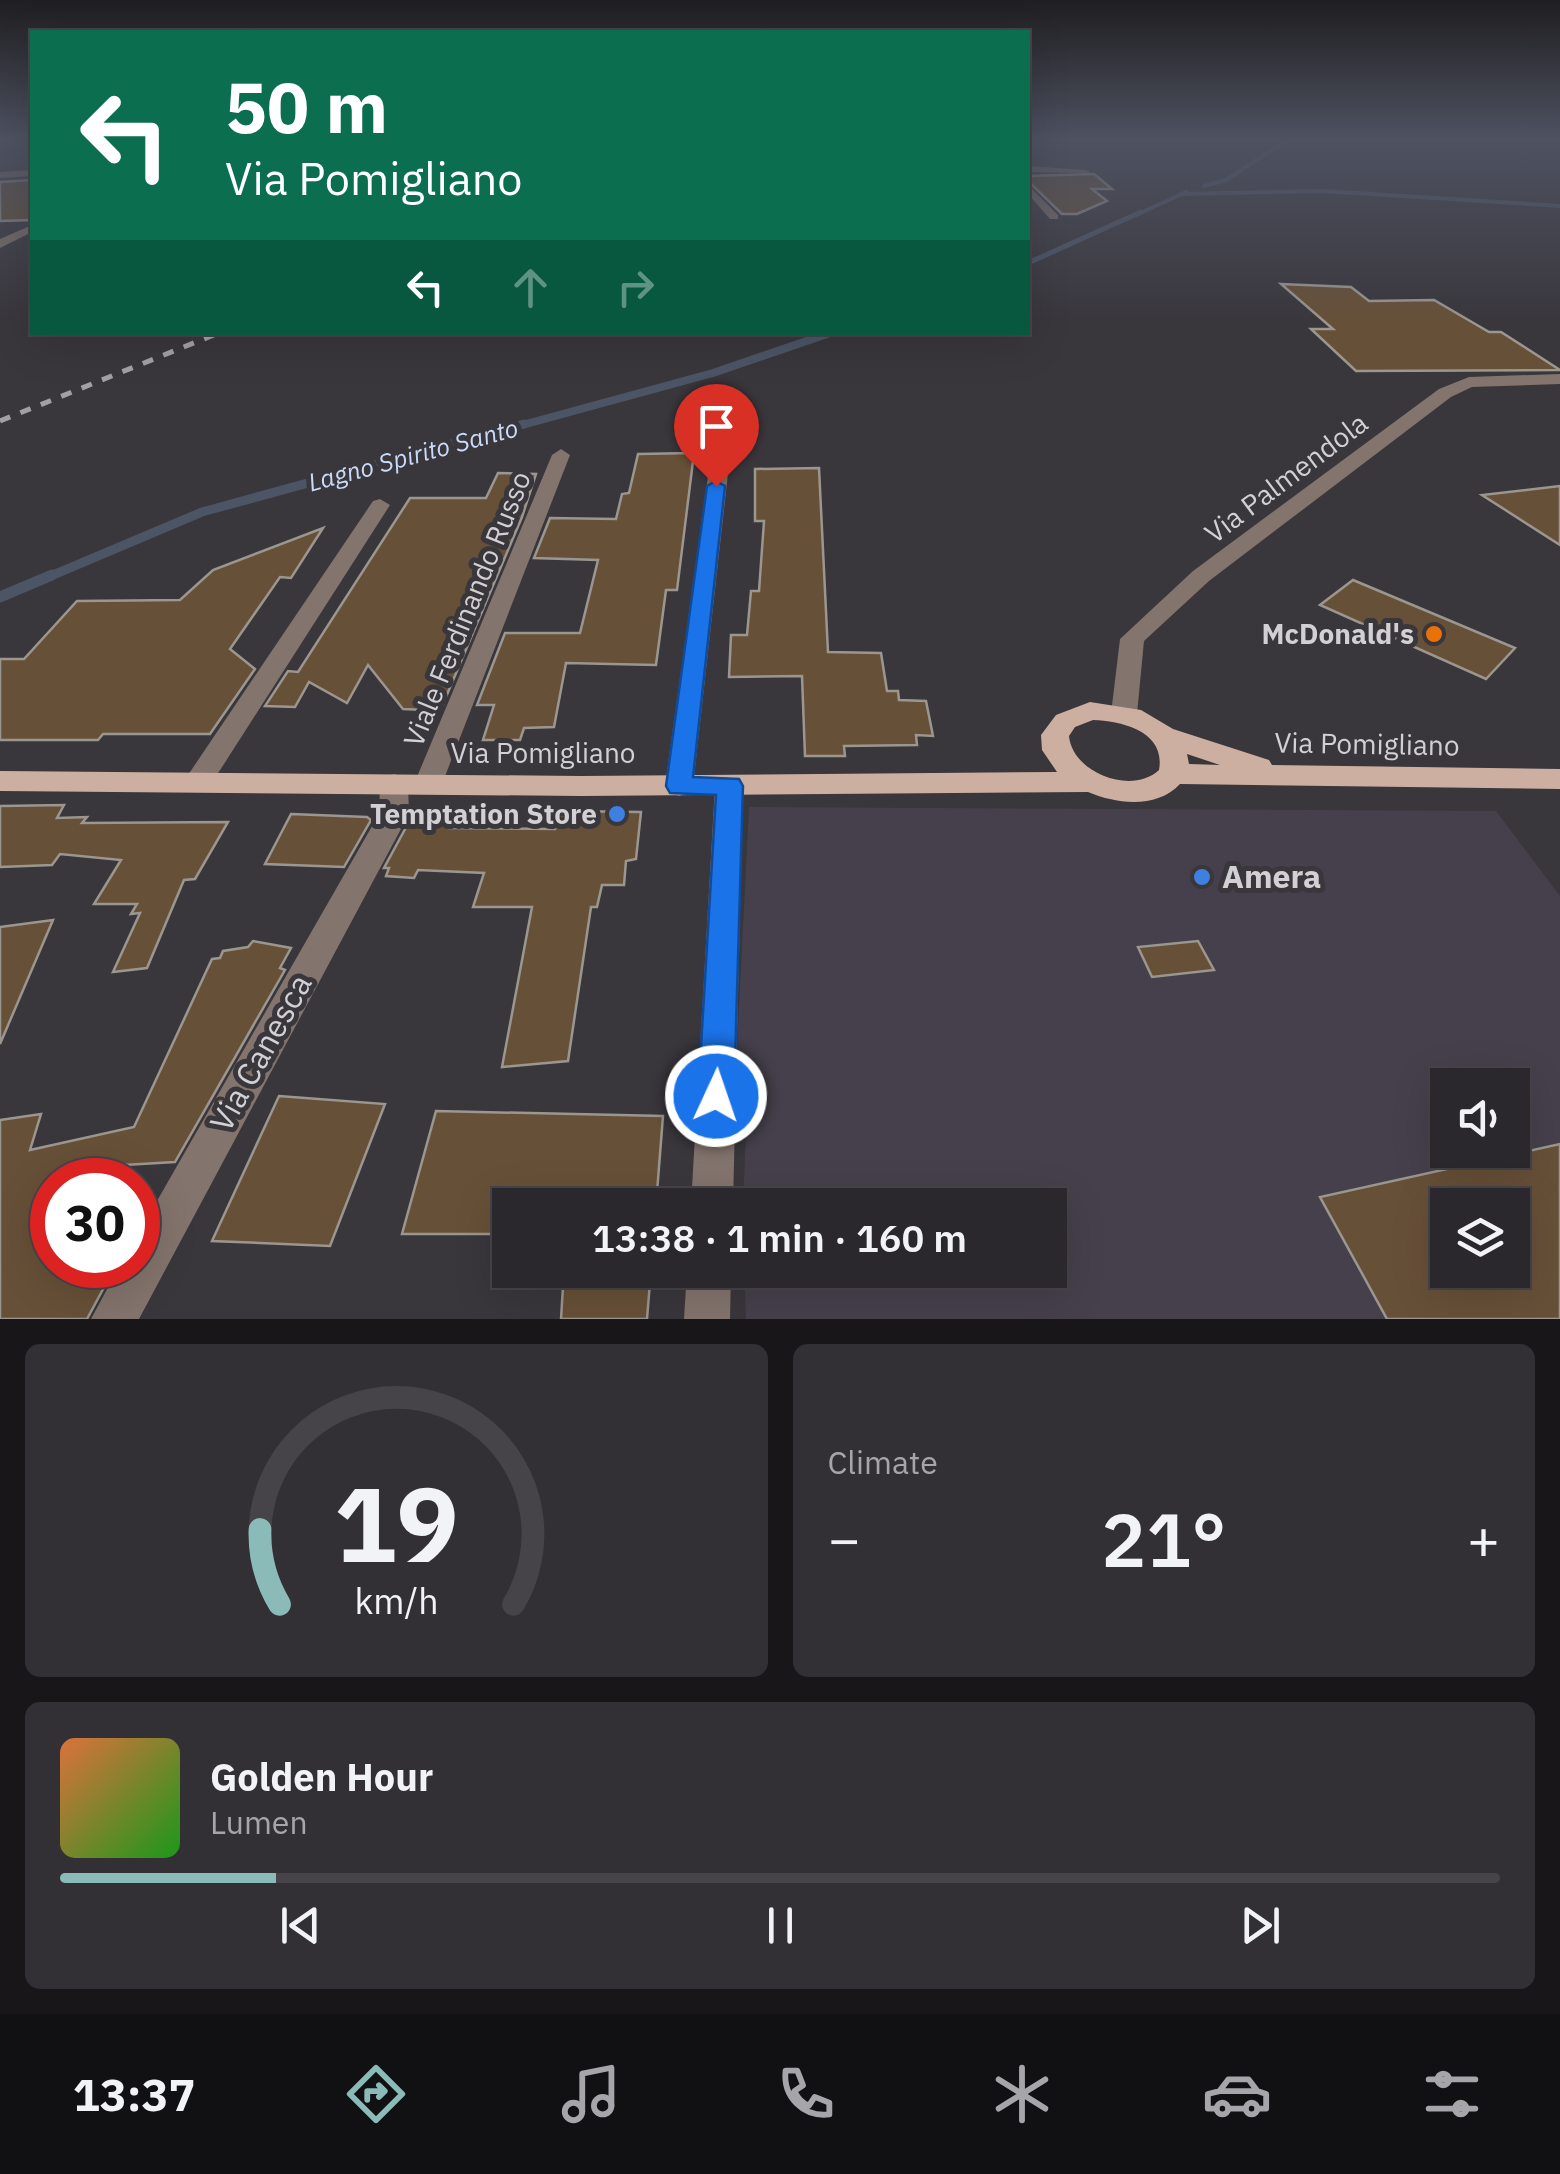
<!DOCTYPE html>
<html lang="en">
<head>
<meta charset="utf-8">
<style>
  :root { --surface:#2b282d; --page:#333035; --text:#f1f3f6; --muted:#a6a6aa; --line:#474449; --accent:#8bbbb9 }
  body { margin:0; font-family:"IBM Plex Sans",sans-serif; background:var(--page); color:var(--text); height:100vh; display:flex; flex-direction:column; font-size:38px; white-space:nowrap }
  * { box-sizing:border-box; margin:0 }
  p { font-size:32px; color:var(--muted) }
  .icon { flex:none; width:55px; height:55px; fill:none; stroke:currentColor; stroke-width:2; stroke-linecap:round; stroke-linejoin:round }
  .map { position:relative; height:1319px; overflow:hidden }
  .details { display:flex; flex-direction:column; gap:25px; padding:25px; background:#181619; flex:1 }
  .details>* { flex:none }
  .guide { position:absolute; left:30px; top:30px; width:1000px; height:305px; border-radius:0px; box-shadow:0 10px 40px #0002,0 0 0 2px var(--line); background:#0b6e4f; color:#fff; overflow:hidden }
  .fabs { position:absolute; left:1430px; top:1068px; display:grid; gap:20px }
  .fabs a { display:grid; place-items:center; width:100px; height:100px; border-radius:0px; background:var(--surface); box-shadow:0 10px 40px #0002,0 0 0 2px var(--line); font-size:50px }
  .speed { position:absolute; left:30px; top:1158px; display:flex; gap:20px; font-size:50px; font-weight:700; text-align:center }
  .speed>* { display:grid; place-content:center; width:130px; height:130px; border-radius:50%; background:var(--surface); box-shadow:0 10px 40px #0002,0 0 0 2px var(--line); line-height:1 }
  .speed .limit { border:15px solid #d22; background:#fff; color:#111 }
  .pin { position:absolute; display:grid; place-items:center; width:85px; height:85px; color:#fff; margin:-102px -42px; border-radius:50% 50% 50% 0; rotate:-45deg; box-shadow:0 0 10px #0007 }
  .pin .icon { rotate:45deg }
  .me { position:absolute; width:110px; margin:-55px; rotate:3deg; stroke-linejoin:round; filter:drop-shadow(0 0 8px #0008) }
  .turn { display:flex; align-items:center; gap:35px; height:210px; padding:0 30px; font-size:45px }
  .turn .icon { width:130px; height:130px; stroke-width:2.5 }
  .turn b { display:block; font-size:70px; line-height:85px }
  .lanes { display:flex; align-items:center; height:95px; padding:0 30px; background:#0003; justify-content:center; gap:50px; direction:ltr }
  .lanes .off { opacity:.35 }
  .big { font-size:75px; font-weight:600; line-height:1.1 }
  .details .widget { flex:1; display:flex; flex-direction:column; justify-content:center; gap:15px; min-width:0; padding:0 35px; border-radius:15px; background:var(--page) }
  .details .dial { align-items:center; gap:0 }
  .dial svg { height:260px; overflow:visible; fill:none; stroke:var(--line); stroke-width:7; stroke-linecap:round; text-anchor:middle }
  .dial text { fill:var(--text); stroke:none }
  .song { display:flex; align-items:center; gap:30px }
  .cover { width:120px; height:120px; border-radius:15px; background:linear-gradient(135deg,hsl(20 70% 55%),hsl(120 70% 35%)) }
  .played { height:10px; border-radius:5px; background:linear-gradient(90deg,var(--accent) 15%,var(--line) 15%) }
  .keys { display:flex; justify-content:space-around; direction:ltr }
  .heat { display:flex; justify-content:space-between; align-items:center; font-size:55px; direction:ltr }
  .details .tiles { flex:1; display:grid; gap:25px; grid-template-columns:1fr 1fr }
  .widget:last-child { grid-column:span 2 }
  .trip { position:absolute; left:492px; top:1188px; width:575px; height:100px; border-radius:0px; background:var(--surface); box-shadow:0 10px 40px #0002,0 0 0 2px var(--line); font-weight:600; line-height:100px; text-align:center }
  .menu { display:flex; height:160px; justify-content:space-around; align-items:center; background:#111012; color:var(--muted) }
  .menu .icon { width:70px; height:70px }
  .menu .current { color:var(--accent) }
  .menu b { font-size:45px; color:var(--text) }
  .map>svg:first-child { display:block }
  .built { fill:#45404b; fill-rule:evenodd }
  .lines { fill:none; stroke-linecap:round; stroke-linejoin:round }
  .stream-far4 { stroke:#4c5566; stroke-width:4 }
  .stream-far3 { stroke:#4c5566; stroke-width:5 }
  .stream-far2 { stroke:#4c5566; stroke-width:8 }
  .stream-far1 { stroke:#4c5566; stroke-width:9 }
  .stream { stroke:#4c5566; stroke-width:11 }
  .building { fill:#675038; stroke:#9c9690; stroke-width:2.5; fill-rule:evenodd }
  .minor { fill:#83746d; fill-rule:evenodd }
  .major { fill:#cdafa1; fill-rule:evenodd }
  .rail { stroke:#a3a0a5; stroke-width:5; stroke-dasharray:11 11; stroke-linecap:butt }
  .route { fill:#1a73e8; stroke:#114b97; stroke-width:2.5 }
  .food-dot { fill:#e8710a; stroke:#39363c; stroke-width:4 }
  .shop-dot { fill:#3f7fe0; stroke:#39363c; stroke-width:4 }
  .labels { text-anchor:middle; stroke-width:10; stroke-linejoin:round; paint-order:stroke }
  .far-water-label { font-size:25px; font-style:italic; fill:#c9dbf9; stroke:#39363c }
  .street-label { font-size:28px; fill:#d2d0d4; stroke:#39363c }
  .poi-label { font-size:28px; font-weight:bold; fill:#d2d0d4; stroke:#39363c; text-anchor:end }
  .near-poi-label { font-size:32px; font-weight:bold; fill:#d2d0d4; stroke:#39363c; text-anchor:start }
  .near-street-label { font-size:32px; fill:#d2d0d4; stroke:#39363c }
</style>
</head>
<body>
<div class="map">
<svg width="1560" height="1319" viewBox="0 0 1560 1319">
  <rect width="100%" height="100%" fill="#39363c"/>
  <path class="built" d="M 749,807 L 1496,811 L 1560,896 L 1560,1319 L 746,1319 L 744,1270 L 1050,1270 L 1050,1205 L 743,1205 L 748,1081 L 736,1066 ZM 1448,1085 L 1512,1085 L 1512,1150 L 1448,1150 ZM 1448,1205 L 1512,1205 L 1512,1270 L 1448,1270 Z"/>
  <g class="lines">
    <g class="stream-far4">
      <polyline points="1204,186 1226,180 1287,140"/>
      <polyline points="1181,194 1323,191 1560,206"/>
      <polyline points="1136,215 1186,192"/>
    </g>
    <polyline class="stream-far3" points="1028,263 1141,212"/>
    <polyline class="stream-far2" points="515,427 713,373 833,332"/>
    <polyline class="stream-far1" points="46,578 202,512 524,424"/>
    <polyline class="stream" points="0,597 52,575"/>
  </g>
  <g class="building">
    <polygon points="1094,174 1112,189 1092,189 1107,201 1077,214 1062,214 1028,181 1028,176"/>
    <polygon points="32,180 32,220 0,221 0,182"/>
    <polygon points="1281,284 1351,287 1369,301 1434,300 1489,332 1501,332 1560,370 1356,371 1311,329 1333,329"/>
    <polygon points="694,453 677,590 666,590 656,665 566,663 554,727 524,728 520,740 483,740 494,705 477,705 505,633 580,633 598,560 534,558 550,518 616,519 622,494 629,493 638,454"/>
    <polygon points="819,468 828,652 881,653 887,691 898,691 899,700 926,701 933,736 916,735 917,745 844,746 845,756 805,756 802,676 729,677 731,635 747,635 751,591 759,591 764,521 755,521 755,469"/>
    <polygon points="498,473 536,474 522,517 443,704 427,704 425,710 403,709 368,665 347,703 309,682 295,707 265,706 288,671 298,672 410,498 486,498"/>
    <polygon points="1560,486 1560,545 1482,495"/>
    <polygon points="323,528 291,578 280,577 230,649 255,669 210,734 103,734 98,740 0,740 0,659 24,659 77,601 180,600 213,570"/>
    <polygon points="1353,580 1515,648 1486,679 1320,605"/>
    <polygon points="64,805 57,818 87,817 82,823 228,822 195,879 184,880 147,968 113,972 140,913 131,914 137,904 94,904 121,860 60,854 52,865 0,867 0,806"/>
    <polygon points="559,811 641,812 636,859 626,861 624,885 602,885 597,907 591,907 568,1061 502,1067 532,907 473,907 484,873 418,870 414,878 386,876 389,868 384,868 410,820 453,820 450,828 555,829"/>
    <polygon points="291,814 367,817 371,820 344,867 265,864"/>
    <polygon points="53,920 0,1044 0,927"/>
    <polygon points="253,941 291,948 280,968 285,970 175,1162 90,1167 86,1180 52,1180 52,1265 59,1265 58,1269 115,1267 87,1319 0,1319 0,1120 41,1114 30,1150 134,1127 212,959 220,958 223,951 248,947"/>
    <polygon points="1198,941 1214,970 1152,977 1138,947"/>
    <polygon points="279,1096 385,1104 330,1246 212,1241"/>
    <polygon points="436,1111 663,1116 656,1205 510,1205 510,1234 402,1234"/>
    <path d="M 1560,1144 L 1560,1319 L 1387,1319 L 1320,1197 ZM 1448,1205 L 1512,1205 L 1512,1270 L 1448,1270 Z"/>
    <polygon points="564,1270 651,1270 647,1319 561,1319"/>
  </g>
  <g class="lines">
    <g class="minor">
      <polygon points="1028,166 1086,170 1091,173 1028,172"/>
      <polygon points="32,170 32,176 0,178 0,172"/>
      <polygon points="1028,185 1058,215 1058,219 1050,219 1028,194"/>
      <polygon points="32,225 32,232 0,248 0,239"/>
      <polygon points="1560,374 1560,384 1472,387 1451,397 1209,581 1144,641 1137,714 1133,720 1115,720 1111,714 1120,639 1193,571 1439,389 1469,377"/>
      <polygon points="726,406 735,411 693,786 689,793 679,796 669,793 665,786 717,411"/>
      <polygon points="561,449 570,455 442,784 438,791 428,794 418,791 414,784 552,455"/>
      <polygon points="380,499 390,505 208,789 198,792 188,789 184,782 188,775 373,501"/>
      <polygon points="394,774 404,777 408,784 409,814 139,1319 91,1319 120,1265 138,1265 138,1234 379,814 380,784 384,777"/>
      <polygon points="729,776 739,779 743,786 733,1205 691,1205 715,786 719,779"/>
      <polygon points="687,1270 731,1270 730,1319 684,1319"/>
    </g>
    <path class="major" d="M 1090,702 L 1141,710 L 1173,729 L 1269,760 L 1272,765 L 1560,769 L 1560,789 L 1180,784 C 1157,809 1116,804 1088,792 L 581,796 L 0,791 L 0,771 L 581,776 L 1057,772 L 1042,750 L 1041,735 L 1056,715 ZM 1093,720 C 1123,721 1166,732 1159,770 C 1131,796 1072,772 1069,736 L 1075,727 ZM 1187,754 L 1220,765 L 1189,764 Z"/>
    <polyline class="rail" points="0,421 221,332"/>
  </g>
  <linearGradient id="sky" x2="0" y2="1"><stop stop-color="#1f1e21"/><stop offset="0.43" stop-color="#4e5261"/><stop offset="1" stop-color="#4e5261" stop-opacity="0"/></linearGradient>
  <rect width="1560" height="324" fill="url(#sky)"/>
  <polygon class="route" points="716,481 725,486 693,777 739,779 743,786 734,1096 728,1108 716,1113 704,1108 698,1096 716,795 670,793 666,786 707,486"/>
  <circle class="food-dot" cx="1434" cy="634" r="10"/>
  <g class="shop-dot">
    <circle cx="617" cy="814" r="10"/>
    <circle cx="1202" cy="877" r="10"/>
  </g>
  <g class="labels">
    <g class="far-water-label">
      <text transform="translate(413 455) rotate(-15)" y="9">Lagno Spirito Santo</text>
    </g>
    <g class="street-label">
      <text transform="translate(1286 478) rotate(-37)" y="10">Via Palmendola</text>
      <text transform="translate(467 609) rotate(-68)" y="10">Viale Ferdinando Russo</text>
      <text transform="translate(1367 744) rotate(1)" y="10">Via Pomigliano</text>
      <text x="543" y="763">Via Pomigliano</text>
    </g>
    <g class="poi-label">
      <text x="1414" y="644">McDonald's</text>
      <text x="597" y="824">Temptation Store</text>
    </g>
    <g class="near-poi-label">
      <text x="1222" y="888">Amera</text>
    </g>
    <g class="near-street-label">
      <text transform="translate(261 1053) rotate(-61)" y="11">Via Canesca</text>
    </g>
  </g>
</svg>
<div class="fabs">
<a><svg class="icon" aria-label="sound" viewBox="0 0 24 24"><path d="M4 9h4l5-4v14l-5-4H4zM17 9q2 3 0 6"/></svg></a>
<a><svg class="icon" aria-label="layers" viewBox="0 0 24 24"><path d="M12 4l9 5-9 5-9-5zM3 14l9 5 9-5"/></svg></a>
</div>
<div class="speed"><div class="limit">30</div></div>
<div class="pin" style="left:716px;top:486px;background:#d93025"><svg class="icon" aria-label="arrive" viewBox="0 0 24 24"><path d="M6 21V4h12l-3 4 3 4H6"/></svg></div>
<svg class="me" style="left:716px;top:1096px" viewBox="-20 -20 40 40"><circle r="17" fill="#1a73e8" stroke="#fff" stroke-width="3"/><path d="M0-11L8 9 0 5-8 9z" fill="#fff"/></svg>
<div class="trip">13:38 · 1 min · 160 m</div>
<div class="guide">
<div class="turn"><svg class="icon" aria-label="left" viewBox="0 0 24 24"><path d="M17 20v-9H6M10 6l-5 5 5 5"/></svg><div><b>50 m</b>Via Pomigliano</div></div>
<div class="lanes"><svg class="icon" aria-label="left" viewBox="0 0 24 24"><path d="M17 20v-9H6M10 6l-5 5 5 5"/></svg><svg class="icon off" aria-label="ahead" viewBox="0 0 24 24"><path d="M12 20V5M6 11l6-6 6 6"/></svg><svg class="icon off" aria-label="right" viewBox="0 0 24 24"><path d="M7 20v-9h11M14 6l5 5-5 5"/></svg></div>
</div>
</div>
<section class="details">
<div class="tiles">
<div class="widget dial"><svg viewBox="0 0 100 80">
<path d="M14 69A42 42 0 1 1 86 69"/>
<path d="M14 69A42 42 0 0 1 8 46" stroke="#8bbbb9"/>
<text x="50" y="56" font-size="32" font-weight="700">19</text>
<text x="50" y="72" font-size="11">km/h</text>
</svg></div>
<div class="widget"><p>Climate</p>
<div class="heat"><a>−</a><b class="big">21°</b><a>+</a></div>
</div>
<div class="widget">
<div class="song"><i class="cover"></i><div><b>Golden Hour</b><p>Lumen</p></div></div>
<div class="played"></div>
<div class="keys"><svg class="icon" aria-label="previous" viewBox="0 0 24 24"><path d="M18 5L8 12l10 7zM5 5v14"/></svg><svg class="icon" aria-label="pause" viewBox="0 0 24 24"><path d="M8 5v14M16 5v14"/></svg><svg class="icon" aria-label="next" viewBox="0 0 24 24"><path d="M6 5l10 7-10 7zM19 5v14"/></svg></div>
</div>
</div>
</section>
<nav class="menu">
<b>13:37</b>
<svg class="icon current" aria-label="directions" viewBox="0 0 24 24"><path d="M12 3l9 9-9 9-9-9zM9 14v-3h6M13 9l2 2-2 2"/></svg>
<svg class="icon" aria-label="music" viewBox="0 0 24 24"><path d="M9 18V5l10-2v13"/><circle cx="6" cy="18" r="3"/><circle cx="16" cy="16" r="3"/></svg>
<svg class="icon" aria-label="phone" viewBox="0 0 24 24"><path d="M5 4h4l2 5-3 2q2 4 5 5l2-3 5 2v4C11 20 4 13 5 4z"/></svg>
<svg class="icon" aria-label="climate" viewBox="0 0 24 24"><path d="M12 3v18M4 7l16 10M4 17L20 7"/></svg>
<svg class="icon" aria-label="car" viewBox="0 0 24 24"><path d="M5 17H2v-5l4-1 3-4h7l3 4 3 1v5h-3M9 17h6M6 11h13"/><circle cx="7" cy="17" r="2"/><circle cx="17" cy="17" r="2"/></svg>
<svg class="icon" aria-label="filters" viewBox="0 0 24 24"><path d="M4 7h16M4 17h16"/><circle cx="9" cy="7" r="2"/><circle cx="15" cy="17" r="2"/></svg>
</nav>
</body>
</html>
